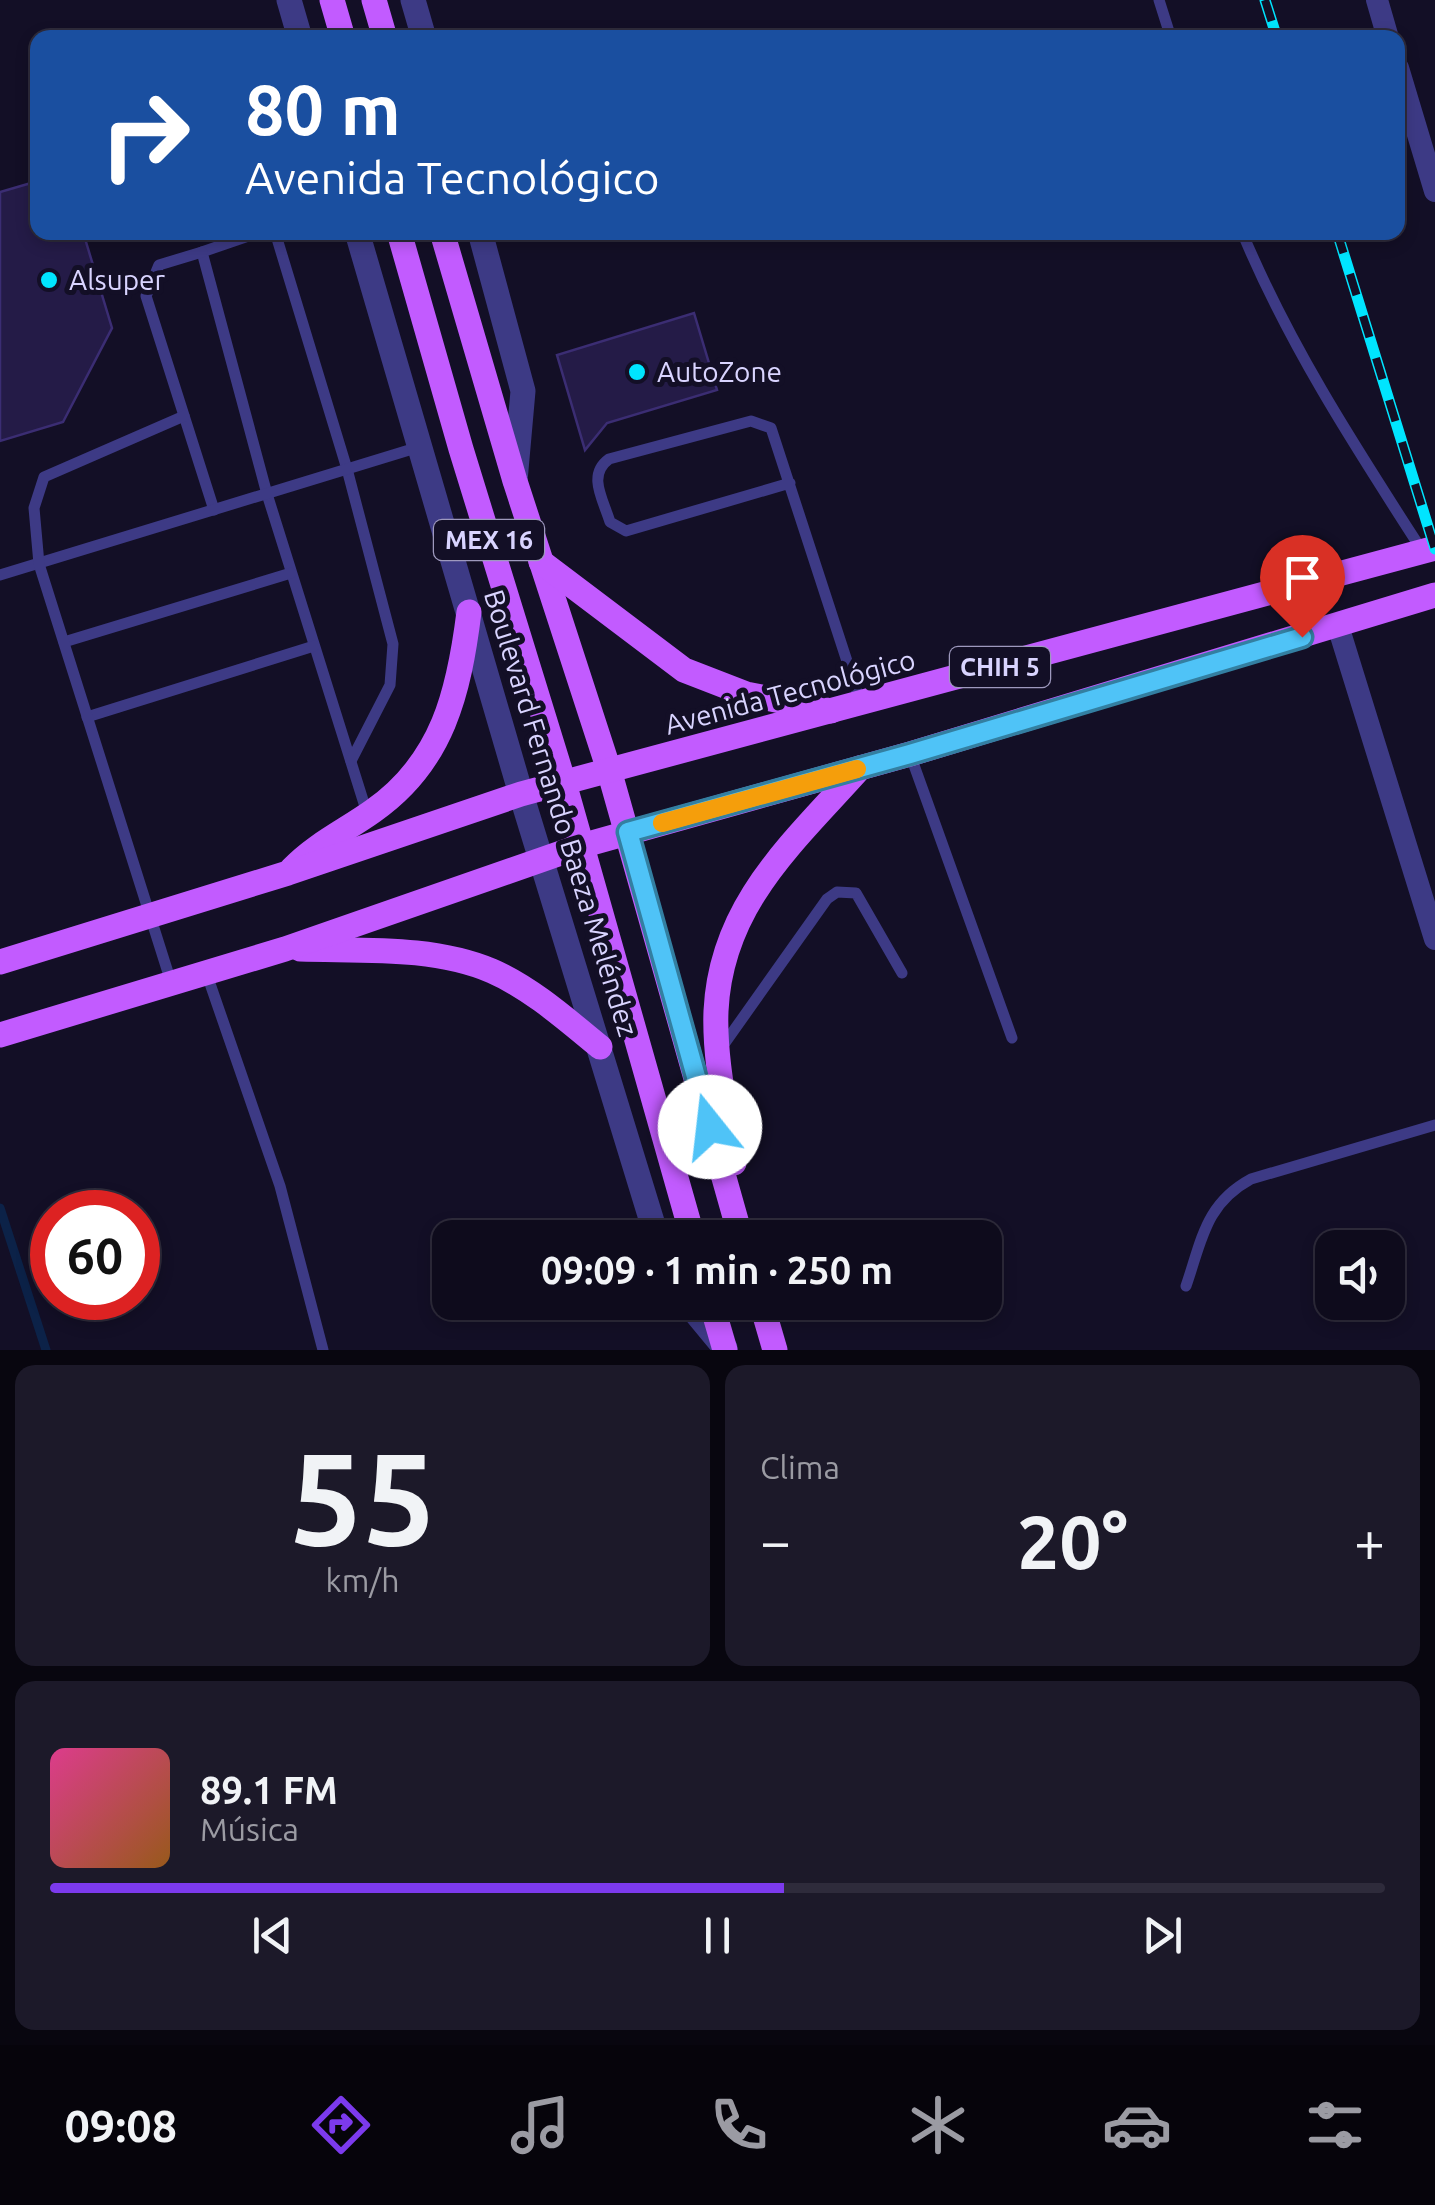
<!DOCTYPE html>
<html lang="es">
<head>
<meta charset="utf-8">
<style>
  :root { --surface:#0e0b1c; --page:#1c1929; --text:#f1f3f6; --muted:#9b9ba3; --line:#2e2b3b; --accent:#7c3aed }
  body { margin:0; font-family:Ubuntu,sans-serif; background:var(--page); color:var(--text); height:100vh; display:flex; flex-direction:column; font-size:38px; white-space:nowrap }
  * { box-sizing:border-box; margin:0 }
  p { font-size:32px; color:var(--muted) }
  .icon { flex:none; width:55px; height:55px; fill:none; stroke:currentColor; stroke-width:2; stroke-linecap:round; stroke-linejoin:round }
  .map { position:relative; height:1350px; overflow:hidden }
  .details { display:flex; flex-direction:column; gap:15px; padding:15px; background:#08060f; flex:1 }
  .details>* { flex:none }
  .top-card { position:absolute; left:30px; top:30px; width:1375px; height:210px; border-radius:20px; box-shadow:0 5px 15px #0003,0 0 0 2px var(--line); background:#1a4fa0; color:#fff; overflow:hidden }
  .buttons { position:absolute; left:1315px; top:1230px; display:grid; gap:20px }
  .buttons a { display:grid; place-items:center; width:90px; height:90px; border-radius:20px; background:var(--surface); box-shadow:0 5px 15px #0003,0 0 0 2px var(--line); font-size:50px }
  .speed { position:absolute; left:30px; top:1190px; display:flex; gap:20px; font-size:50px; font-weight:700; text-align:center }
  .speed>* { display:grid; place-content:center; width:130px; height:130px; border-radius:50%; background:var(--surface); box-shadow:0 5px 15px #0003,0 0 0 2px var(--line); line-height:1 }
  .speed .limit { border:15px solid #d22; background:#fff; color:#111 }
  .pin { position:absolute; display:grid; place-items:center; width:85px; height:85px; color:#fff; margin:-102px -42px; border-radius:50% 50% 50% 0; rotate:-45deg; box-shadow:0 0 10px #0007 }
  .pin .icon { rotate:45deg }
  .me { position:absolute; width:110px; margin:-55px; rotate:344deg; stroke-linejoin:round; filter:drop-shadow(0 0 8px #0008) }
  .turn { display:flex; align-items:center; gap:35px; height:210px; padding:0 50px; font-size:45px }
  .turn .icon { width:130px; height:130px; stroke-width:2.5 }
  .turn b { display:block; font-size:70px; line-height:85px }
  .big { font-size:75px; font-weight:600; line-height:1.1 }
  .details .card { flex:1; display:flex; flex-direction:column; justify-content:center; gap:15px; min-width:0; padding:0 35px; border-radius:20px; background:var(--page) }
  .details .dial { align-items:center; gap:0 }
  .dial b { font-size:130px; line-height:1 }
  .song { display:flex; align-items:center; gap:30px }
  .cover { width:120px; height:120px; border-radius:15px; background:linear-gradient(135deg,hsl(330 70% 55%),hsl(30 70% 35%)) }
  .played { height:10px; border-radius:5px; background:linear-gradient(90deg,var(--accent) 55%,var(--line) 55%) }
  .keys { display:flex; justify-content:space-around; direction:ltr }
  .heat { display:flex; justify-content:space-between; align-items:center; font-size:55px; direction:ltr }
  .details .tiles { flex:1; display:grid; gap:15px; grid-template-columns:1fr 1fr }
  .card:last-child { grid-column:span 2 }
  .trip { position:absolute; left:432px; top:1220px; width:570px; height:100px; border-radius:20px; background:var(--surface); box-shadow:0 5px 15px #0003,0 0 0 2px var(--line); font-weight:600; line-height:100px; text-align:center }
  .tab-bar { display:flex; height:160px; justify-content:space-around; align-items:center; background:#06040b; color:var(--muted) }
  .tab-bar .icon { width:70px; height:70px }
  .tab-bar .on { color:var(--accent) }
  .tab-bar b { font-size:45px; color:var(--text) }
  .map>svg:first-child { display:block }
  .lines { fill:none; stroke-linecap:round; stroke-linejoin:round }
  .stream { stroke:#0c2248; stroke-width:9 }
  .building { fill:#241b47; stroke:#3b2d73; stroke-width:2.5 }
  .service { stroke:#3d3a85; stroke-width:11 }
  .minor { stroke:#3d3a85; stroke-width:22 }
  .tertiary { stroke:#3d3a85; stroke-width:25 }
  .primary { stroke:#c25bff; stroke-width:25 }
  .rail-casing { stroke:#00e5ff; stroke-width:11 }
  .rail { stroke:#130f26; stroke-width:8; stroke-dasharray:22; stroke-linecap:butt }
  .route-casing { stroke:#337fa1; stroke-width:25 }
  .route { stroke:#4fc3f7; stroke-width:18 }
  .slow { stroke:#f59e0b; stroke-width:18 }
  .poi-dot { fill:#00e5ff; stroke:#130f26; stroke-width:4 }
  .labels { text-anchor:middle; stroke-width:10; stroke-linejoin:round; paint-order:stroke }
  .shield { fill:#130f26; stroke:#9e99be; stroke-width:2.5 }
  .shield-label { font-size:25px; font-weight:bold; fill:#d9d4ff }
  .poi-label { font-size:28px; fill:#d9d4ff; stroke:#130f26; text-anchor:start }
  .street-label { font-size:28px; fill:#d9d4ff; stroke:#130f26 }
</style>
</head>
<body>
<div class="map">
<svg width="1435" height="1350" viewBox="0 0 1435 1350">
  <rect width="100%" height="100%" fill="#130f26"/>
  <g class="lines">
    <polyline class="stream" points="0,1208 46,1350"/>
  </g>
  <g class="building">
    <polygon points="38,181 38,232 83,232 112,328 63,422 0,441 0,192"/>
    <polygon points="694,313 717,390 607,423 585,450 557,355"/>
  </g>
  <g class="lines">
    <g class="service">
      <polyline points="1159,0 1171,38"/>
      <polyline points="260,232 202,252 267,494 367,813"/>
      <polyline points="275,232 347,469 393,644 390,685 351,761"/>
      <path d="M 1242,232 C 1290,347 1356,448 1423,552"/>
      <polyline points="202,252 159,265 146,296 214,510"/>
      <path d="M 790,483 L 626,531 L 610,522 C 603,499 587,475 609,459 L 751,421 L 771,428 L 860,701"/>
      <polyline points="0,575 419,447"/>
      <polyline points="64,642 291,573"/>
      <polyline points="87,717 314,646"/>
      <polyline points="910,754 1012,1038"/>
      <polyline points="206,972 280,1186 323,1350"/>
      <polyline points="171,982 39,564 34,508 44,477 184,416"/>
      <polyline points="722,1047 827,899 837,892 856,893 902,973"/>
      <path d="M 1186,1286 C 1202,1240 1205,1204 1251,1179 L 1435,1125"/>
    </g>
    <g class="minor">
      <polyline points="1377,0 1388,38"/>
      <polyline points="1398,68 1435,191"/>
      <polyline points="1338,626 1435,939"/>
    </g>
    <g class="tertiary">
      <polyline points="289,0 300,38"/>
      <polyline points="413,0 424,38"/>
      <polyline points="357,232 521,794 657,1238"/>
      <polyline points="480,232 523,391 515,481"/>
      <polyline points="687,1302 725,1348"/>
    </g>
    <g class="primary">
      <polyline points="332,0 343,38"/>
      <polyline points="374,0 385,38"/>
      <polyline points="399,232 461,449 564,783 693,1238"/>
      <polyline points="442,232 515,481 609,770 741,1238"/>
      <polyline points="541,562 684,670 746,694 831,711"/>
      <path d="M 292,869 C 316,844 345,831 373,811 C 443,762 459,692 469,612"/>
      <path d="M 300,949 C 363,951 433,946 492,971 C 531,988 567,1020 600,1047"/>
      <polyline points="0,962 288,873 521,794 1435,548"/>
      <polyline points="0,1035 285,949 581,846 910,754 1435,595"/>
      <path d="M 734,1163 C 727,1114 714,1061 716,1011 C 721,904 793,843 860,768"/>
      <polyline points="711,1302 725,1350"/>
      <polyline points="761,1302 775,1350"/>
    </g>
    <defs>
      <g id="rail">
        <polyline points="1265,0 1277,38"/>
        <polyline points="1337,232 1435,549"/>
      </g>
    </defs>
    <use href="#rail" class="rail-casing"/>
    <use href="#rail" class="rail"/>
  </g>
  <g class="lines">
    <defs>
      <polyline id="route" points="710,1127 628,832 910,754 1302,637"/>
    </defs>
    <use href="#route" class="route-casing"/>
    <use href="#route" class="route"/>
    <polyline class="slow" points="662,823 857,769"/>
  </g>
  <g class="poi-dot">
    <circle cx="49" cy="280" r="10"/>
    <circle cx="637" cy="372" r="10"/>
  </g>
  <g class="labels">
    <g class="shield">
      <rect x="434" y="520" width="110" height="40" rx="8"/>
      <rect x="950" y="647" width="100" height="40" rx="8"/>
    </g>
    <g class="shield-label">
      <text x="489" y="549">MEX 16</text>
      <text x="1000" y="676">CHIH 5</text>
    </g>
    <g class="poi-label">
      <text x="69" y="290">Alsuper</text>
      <text x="657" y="382">AutoZone</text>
    </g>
    <g class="street-label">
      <text transform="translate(790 692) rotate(-15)" y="10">Avenida Tecnológico</text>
      <text transform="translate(561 813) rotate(73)" y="10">Boulevard Fernando Baeza Meléndez</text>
    </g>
  </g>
</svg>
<div class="buttons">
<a><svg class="icon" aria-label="sound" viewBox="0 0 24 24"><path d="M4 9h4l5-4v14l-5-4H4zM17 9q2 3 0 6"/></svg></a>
</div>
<div class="speed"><div class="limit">60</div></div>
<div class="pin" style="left:1302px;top:637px;background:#d93025"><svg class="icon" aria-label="arrive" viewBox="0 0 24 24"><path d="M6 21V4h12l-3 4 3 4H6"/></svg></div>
<svg class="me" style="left:710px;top:1127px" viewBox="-20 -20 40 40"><circle r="19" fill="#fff"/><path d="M0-13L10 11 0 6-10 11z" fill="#4fc3f7"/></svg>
<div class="trip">09:09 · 1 min · 250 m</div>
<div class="top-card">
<div class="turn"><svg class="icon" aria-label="right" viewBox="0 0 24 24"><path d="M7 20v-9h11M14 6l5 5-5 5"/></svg><div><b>80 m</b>Avenida Tecnológico</div></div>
</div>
</div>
<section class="details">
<div class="tiles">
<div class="card dial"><b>55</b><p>km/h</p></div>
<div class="card"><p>Clima</p>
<div class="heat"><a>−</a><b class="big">20°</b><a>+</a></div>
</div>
<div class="card">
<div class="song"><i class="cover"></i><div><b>89.1 FM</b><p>Música</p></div></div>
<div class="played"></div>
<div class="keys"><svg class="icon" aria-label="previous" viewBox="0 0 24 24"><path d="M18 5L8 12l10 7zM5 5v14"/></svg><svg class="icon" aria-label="pause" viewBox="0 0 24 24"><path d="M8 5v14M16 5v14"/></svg><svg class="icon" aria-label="next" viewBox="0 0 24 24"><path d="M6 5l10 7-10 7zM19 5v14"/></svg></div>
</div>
</div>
</section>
<nav class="tab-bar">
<b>09:08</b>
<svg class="icon on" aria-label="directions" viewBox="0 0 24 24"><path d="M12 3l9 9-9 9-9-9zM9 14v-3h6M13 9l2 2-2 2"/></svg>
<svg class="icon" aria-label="music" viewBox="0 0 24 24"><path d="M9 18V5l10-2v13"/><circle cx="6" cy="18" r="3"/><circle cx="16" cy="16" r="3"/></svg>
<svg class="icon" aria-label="phone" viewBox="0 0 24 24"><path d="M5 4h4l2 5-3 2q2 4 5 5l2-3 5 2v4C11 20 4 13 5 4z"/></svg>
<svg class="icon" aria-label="climate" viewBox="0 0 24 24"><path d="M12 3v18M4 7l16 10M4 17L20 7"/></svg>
<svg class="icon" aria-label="car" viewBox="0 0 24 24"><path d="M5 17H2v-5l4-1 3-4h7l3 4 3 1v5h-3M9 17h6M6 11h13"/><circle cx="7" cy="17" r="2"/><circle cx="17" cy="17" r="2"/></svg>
<svg class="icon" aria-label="filters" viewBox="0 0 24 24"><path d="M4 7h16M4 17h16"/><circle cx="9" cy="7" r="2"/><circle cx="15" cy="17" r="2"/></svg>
</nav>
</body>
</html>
